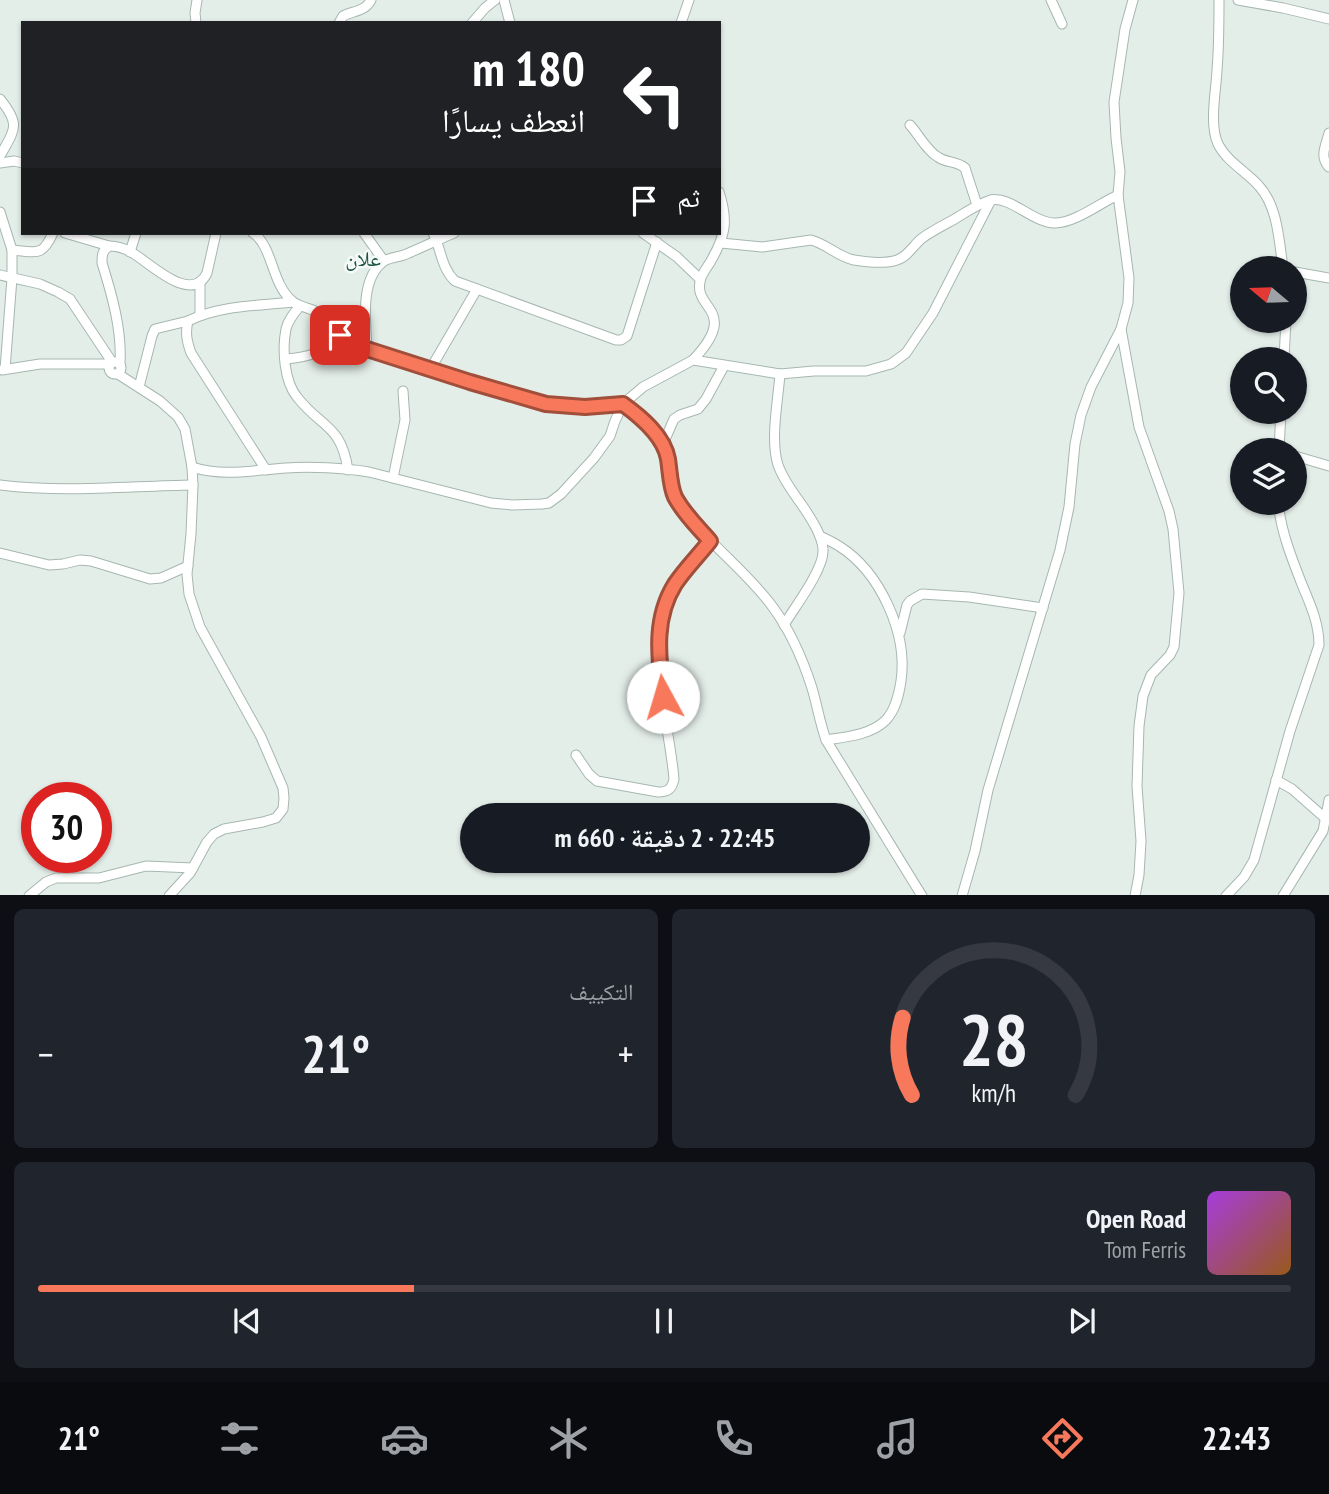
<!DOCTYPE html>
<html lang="ar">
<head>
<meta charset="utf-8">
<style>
  :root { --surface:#171b24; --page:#20242c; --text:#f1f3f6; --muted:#9ea1a6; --line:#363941; --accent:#f7785a }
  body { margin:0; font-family:"PT Sans Narrow","Noto Naskh Arabic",sans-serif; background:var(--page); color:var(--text); direction:rtl; height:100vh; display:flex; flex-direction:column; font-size:26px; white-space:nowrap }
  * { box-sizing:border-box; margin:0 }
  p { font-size:23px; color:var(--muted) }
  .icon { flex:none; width:38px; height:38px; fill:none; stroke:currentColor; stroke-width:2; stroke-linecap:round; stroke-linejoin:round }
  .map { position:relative; height:895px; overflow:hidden; direction:ltr }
  .drawer { display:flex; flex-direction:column; gap:14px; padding:14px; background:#0d0f14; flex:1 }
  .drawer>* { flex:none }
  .top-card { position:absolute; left:21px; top:21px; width:700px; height:214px; border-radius:0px; box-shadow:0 2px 5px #0004; direction:rtl; background:#202124; color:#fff; overflow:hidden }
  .needle { width:46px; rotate:289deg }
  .buttons { position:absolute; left:1230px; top:256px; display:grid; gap:14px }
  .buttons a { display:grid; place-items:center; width:77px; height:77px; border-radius:50%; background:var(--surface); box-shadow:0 2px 5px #0004; font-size:35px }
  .speed { position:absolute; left:21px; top:782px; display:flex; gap:14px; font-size:35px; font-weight:700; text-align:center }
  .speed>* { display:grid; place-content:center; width:91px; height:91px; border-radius:50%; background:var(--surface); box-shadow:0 2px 5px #0004; line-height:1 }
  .speed .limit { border:10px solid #d22; background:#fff; color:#111 }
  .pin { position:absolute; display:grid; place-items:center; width:60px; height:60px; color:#fff; margin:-30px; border-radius:14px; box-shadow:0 4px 10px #0006 }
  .me { position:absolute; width:77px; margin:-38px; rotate:354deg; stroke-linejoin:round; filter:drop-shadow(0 0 5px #0008) }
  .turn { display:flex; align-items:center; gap:24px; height:147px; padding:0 21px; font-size:32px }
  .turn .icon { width:91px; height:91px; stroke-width:2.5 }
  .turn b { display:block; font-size:49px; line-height:60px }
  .then { display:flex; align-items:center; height:66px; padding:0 21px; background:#0003; gap:14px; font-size:26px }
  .big { font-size:52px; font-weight:700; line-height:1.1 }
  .drawer .widget { flex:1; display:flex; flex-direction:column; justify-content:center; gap:10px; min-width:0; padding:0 24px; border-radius:10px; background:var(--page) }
  .drawer .dial { align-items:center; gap:0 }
  .dial svg { height:182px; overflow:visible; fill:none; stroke:var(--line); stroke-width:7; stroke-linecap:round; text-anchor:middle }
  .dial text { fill:var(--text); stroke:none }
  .song { display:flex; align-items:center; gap:21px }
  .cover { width:84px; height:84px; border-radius:10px; background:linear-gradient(135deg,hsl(280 70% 55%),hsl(30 70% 35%)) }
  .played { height:7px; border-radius:4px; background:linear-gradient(90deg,var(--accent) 30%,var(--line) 30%) }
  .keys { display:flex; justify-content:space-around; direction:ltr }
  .heat { display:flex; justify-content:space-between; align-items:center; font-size:38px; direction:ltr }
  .drawer .tiles { flex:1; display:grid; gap:14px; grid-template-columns:1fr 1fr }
  .widget:last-child { grid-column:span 2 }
  .trip { position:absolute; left:460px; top:803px; width:410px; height:70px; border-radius:35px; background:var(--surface); box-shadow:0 2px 5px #0004; font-weight:700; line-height:70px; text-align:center; direction:rtl }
  .tab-bar { display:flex; height:112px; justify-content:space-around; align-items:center; background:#090b0e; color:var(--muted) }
  .tab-bar .icon { width:49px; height:49px }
  .tab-bar .current { color:var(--accent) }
  .tab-bar b { font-size:32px; color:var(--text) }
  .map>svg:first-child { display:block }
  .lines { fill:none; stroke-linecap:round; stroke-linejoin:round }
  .minor-casing { stroke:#a6b7b0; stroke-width:11 }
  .minor { stroke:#fff; stroke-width:9 }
  .route-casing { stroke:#a14e3a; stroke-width:18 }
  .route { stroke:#f7785a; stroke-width:12 }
  .labels { text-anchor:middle; stroke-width:5; stroke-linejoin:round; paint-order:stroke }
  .quarter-label { font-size:21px; fill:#1d5444; stroke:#f5faf8 }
</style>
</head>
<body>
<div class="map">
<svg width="1329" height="896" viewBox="0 0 1329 896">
  <rect width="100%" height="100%" fill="#e4eee9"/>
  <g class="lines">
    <defs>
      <g id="minor">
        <polyline points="504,0 510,23"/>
        <polyline points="1051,0 1062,24"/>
        <path d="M 1219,0 C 1219,23 1219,47 1217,70 C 1216,92 1209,124 1218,144 C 1227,162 1247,172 1259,186 C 1278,207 1279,241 1283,268"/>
        <polyline points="1238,0 1283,8 1329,19"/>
        <polyline points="196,23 195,13 197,0"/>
        <path d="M 339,23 L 343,16 C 353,11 366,11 371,0"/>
        <polyline points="472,23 485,8 495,0"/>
        <polyline points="681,23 689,0"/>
        <path d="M 0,99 C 21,125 15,129 0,156"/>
        <path d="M 910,125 C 919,135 927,151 938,157 C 946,163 957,161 965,168 L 977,205"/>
        <path d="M 1329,133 C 1326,145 1319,157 1329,167"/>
        <polyline points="0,163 14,161 23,163"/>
        <polyline points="0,212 12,250 12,278 5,369"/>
        <polyline points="65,233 109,246"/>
        <path d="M 253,233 C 273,246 271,283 292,301 C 301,308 312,308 321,314 C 331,320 334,332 347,339 C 373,354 404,359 432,369 C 461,378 490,387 519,396 C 532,400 546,404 560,406 C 581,408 602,407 623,404 C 642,418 665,437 669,462 C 671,476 670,490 679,503 C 705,542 745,569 772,606 C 790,630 803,660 812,688 C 817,705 820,723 826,740 L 922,896"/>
        <polyline points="364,233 384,261"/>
        <path d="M 433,233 C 441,248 441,268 455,281 L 616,340 L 621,340 L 627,336 L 657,242"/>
        <polyline points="643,233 677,257 700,279"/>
        <path d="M 721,243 L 762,247 L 811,240 C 827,244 838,257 854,260 C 866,262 885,264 897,260 C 907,257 913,246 921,239 C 930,232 942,226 953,220 C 965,213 977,204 991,200 C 1011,196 1033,223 1055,223 C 1075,223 1100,203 1118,195"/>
        <path d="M 12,250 C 37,252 42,257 53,233"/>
        <polyline points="130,252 136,233"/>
        <polyline points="1295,272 1329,278"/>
        <polyline points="0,275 40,284 58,292 70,299 112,362"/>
        <path d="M 300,306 C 294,313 288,320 286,329 C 282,349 284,381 297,397 C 321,428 341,424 348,470"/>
        <polyline points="200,315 200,282"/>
        <polyline points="1121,329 1139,427 1169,511 1173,529 1179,593 1174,647 1170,655 1151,675 1143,696 1139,726 1137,786 1141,841 1139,875 1135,896"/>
        <path d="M 367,349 C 366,323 359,279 384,261 C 389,258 398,257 404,255 C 421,248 437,240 454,233"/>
        <path d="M 285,359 C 312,357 320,353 340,335"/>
        <polyline points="1284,359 1286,320"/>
        <path d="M 693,360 C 742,308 690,310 701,278 C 703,272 709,265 712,259 C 726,234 728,220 719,192"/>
        <circle cx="115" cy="368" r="6"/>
        <path d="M 120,363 C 122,330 112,295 102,263 C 102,255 102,251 109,246 C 117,246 124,248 131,252 C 148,261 191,306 207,273 L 216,233"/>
        <polyline points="431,368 477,289"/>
        <polyline points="2,370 40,364 110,364"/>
        <polyline points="118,374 160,401 178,417 185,429 192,467 193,485 191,534 187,574 189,594 200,627 261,737 283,788 284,798 283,809 276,818 263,822 224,829 214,834 207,842 190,873 169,896"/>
        <path d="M 780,374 C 778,401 770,440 778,465 C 784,482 796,496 806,511 C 813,522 822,536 823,549 C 825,568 794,608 784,625"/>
        <polyline points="139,387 152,336 155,329 188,321"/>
        <polyline points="663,444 674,419 680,415 698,409 706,399 724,366"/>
        <polyline points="1279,450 1281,411"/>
        <polyline points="1295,456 1329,466"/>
        <path d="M 192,467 C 222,477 255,470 286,468 C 310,466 345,468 369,472 L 491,503 L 512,505 L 542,504 L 549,503 L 561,494 L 594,458 L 610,436 L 615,421 L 623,404 L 643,387 L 693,360 L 780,374 L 814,371 L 866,371 L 891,364 L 906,353 L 933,313 L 991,200"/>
        <path d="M 266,470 L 191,353 C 187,342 185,333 188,321 C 220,305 258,306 293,302"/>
        <polyline points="393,478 405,420 403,391"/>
        <path d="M 0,485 C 64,493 129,486 193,485"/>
        <path d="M 820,536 C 826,539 833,542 839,546 C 880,572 908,633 901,681 C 899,694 896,709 886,720 C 871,735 846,737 826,740"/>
        <polyline points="0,553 49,565 63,564 80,560 91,561 150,579 161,578 188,566"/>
        <polyline points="900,633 907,605 910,601 922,594 969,597 1043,608"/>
        <path d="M 576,755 L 589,774 L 597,781 L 658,792 C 668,792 672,789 674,779 C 670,729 646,648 666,602 C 676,579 694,560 710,541"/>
        <polyline points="1276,780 1292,789 1326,819"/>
        <polyline points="29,896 46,882 56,878 99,878 146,866 193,868"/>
        <polyline points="962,896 975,851 988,790 1060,550 1069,507 1075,444 1081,415 1091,387 1121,329 1128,303 1129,278 1118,195 1120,172 1116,138 1114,102 1125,29 1133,0"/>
        <path d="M 1226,896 L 1244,877 L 1254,860 L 1290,731 L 1319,645 C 1319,624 1311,606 1303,587 C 1292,559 1281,532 1278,502"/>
        <polyline points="1283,896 1323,831 1329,800"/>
      </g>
    </defs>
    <use href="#minor" class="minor-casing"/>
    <use href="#minor" class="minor"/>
  </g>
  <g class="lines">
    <defs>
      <path id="route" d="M 340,335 L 367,349 L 470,382 L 546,404 L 585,407 L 623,404 C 641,417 664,436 668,459 C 670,472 670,486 675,497 C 684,514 698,527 710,541 C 699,555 685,569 675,584 C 653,619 659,658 663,697"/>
    </defs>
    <use href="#route" class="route-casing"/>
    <use href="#route" class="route"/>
  </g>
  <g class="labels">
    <g class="quarter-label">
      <text x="363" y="266">علان</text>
    </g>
  </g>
</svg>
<div class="buttons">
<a><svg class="needle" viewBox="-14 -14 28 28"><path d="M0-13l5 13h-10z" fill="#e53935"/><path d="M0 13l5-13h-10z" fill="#9ea1a6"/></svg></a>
<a><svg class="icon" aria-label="search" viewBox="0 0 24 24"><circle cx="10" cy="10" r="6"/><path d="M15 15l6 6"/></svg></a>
<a><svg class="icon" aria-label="layers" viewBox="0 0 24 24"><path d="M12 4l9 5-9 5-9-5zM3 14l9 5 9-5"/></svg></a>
</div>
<div class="speed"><div class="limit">30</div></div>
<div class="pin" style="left:340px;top:335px;background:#d93025"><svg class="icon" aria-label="arrive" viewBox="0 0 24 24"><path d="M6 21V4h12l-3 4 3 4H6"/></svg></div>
<svg class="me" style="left:663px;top:697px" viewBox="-20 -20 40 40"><circle r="19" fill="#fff"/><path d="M0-13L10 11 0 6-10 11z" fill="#f7785a"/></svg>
<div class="trip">22:45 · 2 دقيقة · 660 m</div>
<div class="top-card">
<div class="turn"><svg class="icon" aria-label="left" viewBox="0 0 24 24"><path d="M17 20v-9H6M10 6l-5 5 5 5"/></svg><div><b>180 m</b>انعطف يسارًا</div></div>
<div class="then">ثم<svg class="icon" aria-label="arrive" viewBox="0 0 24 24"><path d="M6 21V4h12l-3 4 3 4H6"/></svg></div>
</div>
</div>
<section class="drawer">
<div class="tiles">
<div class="widget dial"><svg viewBox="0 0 100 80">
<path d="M14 69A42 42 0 1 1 86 69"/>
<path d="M14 69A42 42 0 0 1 10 35" stroke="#f7785a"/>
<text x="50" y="56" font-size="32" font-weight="700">28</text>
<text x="50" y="72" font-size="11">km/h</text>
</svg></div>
<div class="widget"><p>التكييف</p>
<div class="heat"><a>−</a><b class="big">21°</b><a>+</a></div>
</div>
<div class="widget">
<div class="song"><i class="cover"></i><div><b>Open Road</b><p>Tom Ferris</p></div></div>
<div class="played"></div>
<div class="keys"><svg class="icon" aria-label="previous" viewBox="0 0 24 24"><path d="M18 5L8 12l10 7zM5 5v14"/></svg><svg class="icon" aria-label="pause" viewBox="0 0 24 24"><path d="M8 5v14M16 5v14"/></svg><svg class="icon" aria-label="next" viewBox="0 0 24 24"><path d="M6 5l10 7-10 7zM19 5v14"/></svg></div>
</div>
</div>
</section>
<nav class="tab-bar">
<b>22:43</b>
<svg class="icon current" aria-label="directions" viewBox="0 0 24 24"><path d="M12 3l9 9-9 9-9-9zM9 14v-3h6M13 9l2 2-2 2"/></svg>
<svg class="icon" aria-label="music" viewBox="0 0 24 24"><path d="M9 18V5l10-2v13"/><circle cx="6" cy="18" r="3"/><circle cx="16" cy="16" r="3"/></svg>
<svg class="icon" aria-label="phone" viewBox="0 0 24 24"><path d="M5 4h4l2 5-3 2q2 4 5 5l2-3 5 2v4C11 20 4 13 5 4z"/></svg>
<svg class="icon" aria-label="climate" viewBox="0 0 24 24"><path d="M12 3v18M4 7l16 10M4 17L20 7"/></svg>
<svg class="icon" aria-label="car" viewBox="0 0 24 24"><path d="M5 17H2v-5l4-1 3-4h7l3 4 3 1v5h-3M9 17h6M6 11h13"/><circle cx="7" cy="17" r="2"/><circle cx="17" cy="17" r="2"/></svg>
<svg class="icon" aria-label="filters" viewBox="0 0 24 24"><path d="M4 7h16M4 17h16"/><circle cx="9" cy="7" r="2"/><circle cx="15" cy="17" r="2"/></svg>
<b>21°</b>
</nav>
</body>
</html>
